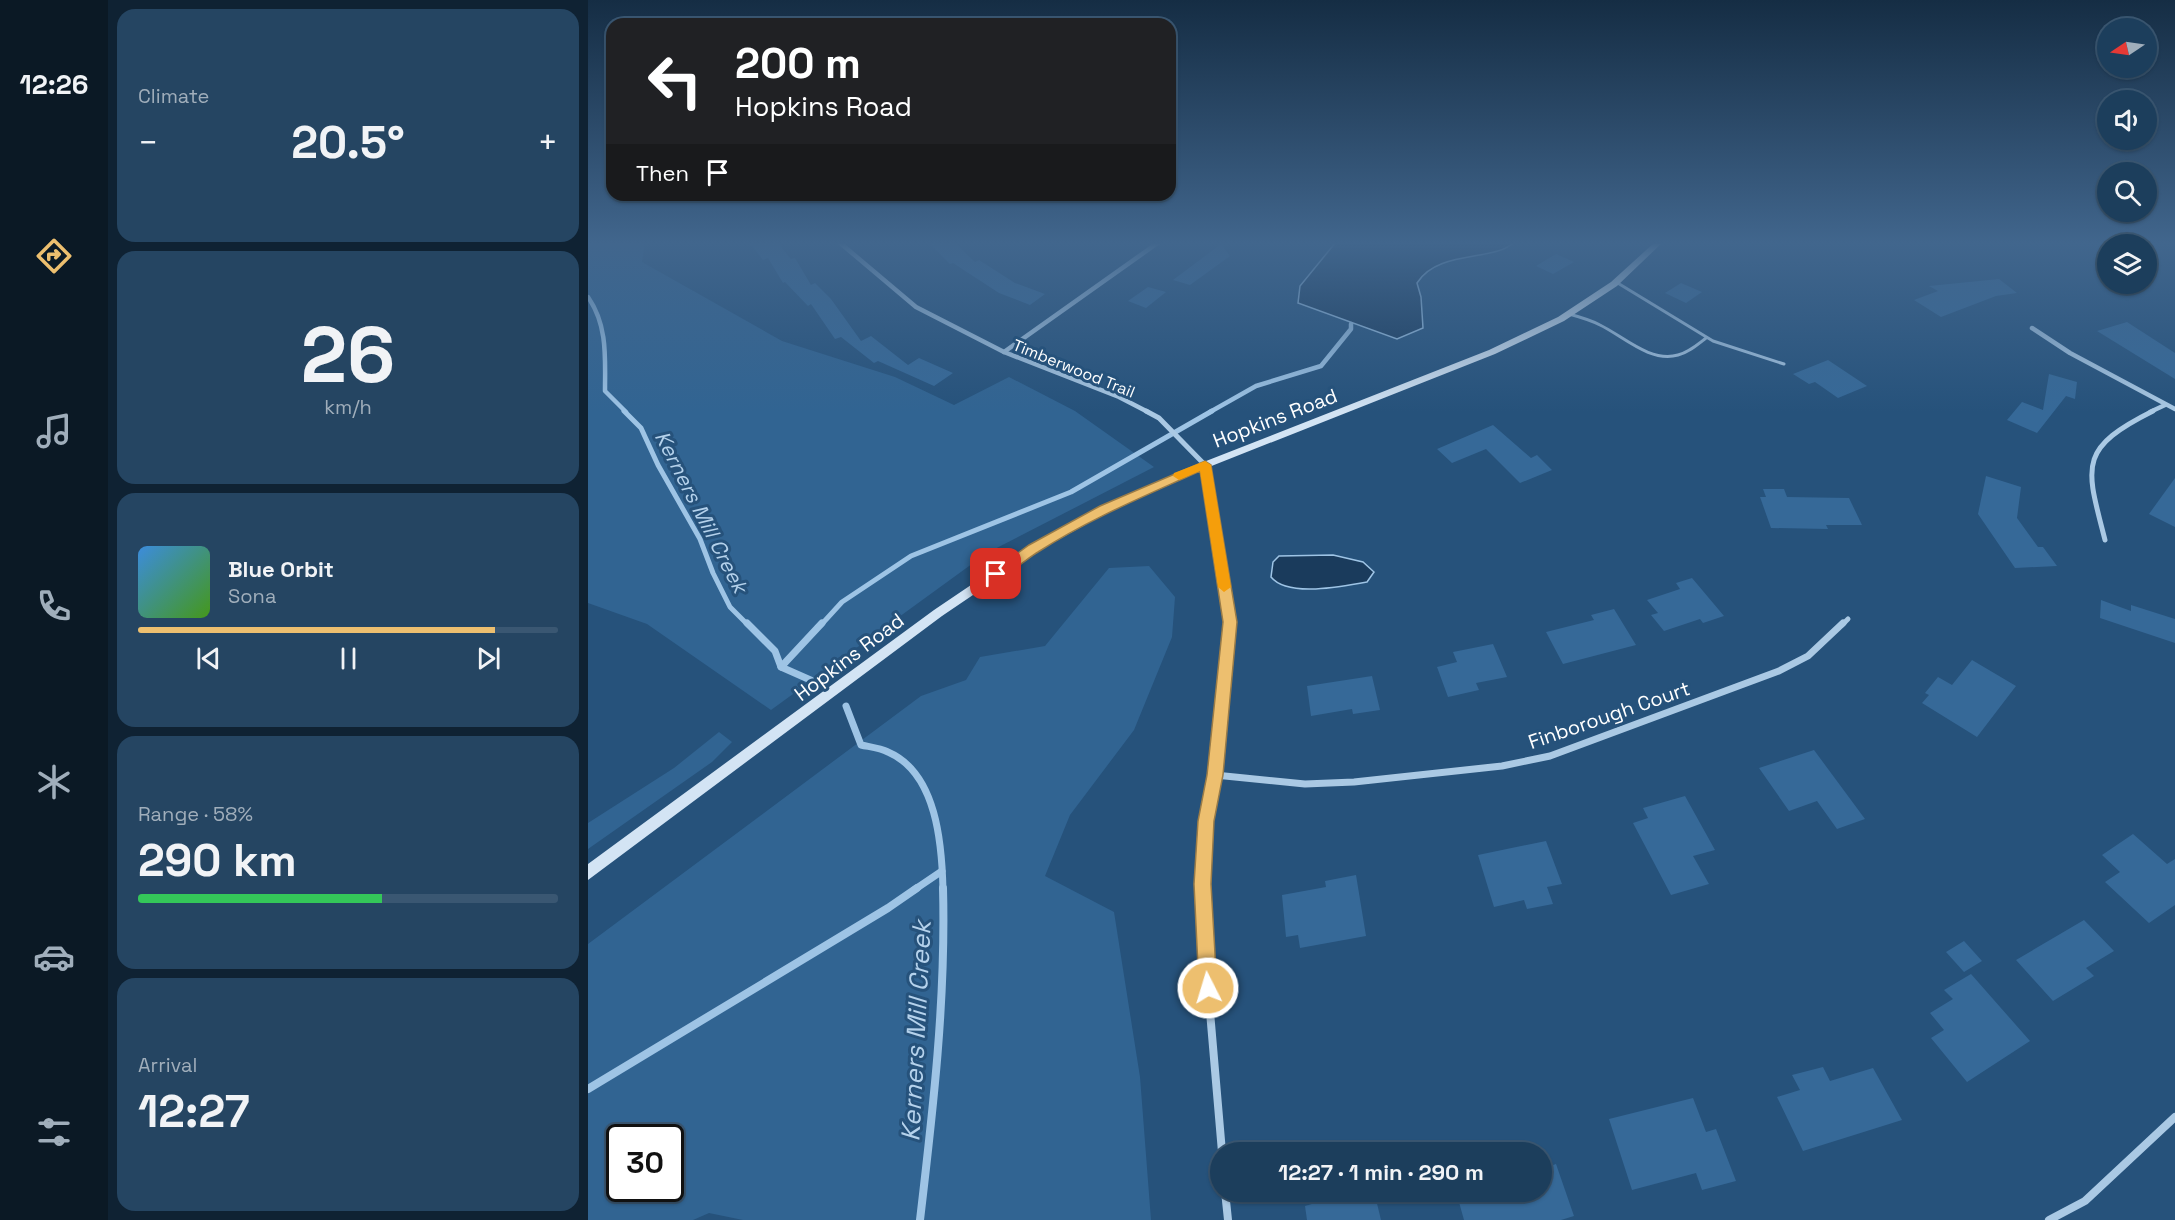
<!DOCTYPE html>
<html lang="en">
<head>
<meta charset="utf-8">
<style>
  :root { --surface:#1c3e5c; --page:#254562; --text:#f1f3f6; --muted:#a0aebb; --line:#3a5772; --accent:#edbf6f }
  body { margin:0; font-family:"Space Grotesk",sans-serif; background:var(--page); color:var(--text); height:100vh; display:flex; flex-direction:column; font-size:22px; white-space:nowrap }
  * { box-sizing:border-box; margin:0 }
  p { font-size:20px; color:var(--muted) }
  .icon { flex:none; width:33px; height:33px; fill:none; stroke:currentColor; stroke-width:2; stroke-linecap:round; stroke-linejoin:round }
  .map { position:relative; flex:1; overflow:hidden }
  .sheet { display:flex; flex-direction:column; gap:9px; padding:9px; background:#0f2233; width:480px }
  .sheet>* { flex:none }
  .top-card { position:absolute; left:18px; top:18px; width:570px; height:183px; border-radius:18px; box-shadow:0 2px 4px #0004,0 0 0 2px var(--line); background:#202124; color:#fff; overflow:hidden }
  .needle { width:39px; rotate:257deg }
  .buttons { position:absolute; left:1509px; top:18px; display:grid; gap:12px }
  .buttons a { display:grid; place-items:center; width:60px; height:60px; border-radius:50%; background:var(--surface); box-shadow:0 2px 4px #0004,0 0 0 2px var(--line); font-size:30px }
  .speed { position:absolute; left:18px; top:1124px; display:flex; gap:12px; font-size:30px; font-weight:700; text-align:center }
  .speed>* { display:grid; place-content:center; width:78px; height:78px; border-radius:50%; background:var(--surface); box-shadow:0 2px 4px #0004,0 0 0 2px var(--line); line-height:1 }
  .speed .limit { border:3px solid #111; border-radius:9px; background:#fff; color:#111 }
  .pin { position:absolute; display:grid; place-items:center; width:51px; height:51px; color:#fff; margin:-26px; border-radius:12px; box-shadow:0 3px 9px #0006 }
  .me { position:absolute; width:66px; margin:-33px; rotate:355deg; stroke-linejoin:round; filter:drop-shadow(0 0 4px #0008) }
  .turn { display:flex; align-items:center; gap:21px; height:126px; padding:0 30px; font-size:27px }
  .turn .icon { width:78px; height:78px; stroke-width:2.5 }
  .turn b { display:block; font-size:42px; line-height:51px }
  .then { display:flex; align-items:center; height:57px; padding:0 30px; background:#0003; gap:12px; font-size:22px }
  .big { font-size:45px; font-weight:700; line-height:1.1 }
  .sheet .tile { flex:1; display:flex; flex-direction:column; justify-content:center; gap:9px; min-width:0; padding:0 21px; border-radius:18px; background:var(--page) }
  .sheet .dial { align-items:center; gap:0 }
  .dial b { font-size:78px; line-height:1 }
  .song { display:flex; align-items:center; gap:18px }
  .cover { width:72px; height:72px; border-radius:9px; background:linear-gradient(135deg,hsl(210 70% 55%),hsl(100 70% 35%)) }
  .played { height:6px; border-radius:3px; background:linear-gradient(90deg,var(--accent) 85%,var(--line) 85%) }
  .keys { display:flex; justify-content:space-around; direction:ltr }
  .heat { display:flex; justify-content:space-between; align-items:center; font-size:33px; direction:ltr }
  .charge { height:9px; border-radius:4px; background:linear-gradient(90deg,#34c759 58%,var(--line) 0) }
  .trip { position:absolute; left:622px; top:1142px; width:342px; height:60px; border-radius:30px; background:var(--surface); box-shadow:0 2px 4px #0004,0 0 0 2px var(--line); font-weight:700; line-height:60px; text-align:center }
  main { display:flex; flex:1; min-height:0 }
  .tabs { display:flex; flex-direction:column; width:108px; justify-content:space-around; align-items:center; background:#0b1925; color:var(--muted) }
  .tabs .icon { width:42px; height:42px }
  .tabs .selected { color:var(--accent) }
  .tabs b { font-size:27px; color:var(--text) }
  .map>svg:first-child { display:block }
  .green { fill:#316492; fill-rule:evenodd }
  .water { fill:#1a3b5c; stroke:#9ec4e5; stroke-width:1.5 }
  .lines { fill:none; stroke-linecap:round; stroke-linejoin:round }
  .stream-far3 { stroke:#9ec4e5; stroke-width:4.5 }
  .stream-far2 { stroke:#9ec4e5; stroke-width:5 }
  .stream-far1 { stroke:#9ec4e5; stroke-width:7 }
  .stream { stroke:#9ec4e5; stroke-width:8 }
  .building { fill:#366998 }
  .service { stroke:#aac9e4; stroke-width:3 }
  .minor-far3 { stroke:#aac9e4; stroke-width:4.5 }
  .minor-far2 { stroke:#aac9e4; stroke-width:5 }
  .minor-far1 { stroke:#aac9e4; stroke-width:7 }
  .minor { stroke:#aac9e4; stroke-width:8 }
  .secondary { fill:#d3e4f4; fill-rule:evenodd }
  .route { fill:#edbf6f; stroke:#9a7c48; stroke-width:1.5 }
  .slow { fill:#f59e0b }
  .labels { text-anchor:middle; stroke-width:6; stroke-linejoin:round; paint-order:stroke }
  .far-street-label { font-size:16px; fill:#fff; stroke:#26527b }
  .street-label { font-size:20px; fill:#fff; stroke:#26527b }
  .water-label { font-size:21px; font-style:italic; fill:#b5d2ec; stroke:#26527b }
  .near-water-label { font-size:26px; font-style:italic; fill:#b5d2ec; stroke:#26527b }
</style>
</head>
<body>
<main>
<nav class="tabs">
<b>12:26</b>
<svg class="icon selected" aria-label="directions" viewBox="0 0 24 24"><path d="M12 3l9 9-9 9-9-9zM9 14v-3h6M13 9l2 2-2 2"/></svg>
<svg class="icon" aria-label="music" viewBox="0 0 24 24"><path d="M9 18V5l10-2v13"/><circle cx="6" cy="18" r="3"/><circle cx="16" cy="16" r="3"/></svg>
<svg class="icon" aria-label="phone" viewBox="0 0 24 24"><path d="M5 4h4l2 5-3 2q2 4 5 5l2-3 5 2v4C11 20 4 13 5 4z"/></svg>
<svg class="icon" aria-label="climate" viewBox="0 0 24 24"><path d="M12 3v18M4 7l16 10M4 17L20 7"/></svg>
<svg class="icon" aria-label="car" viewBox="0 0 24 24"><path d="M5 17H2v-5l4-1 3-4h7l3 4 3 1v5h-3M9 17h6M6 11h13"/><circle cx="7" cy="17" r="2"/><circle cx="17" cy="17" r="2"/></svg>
<svg class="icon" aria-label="filters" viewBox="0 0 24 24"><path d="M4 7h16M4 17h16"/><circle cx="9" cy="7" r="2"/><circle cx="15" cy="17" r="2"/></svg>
</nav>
<section class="sheet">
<div class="tile"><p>Climate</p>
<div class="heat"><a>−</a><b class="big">20.5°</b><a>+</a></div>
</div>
<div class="tile dial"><b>26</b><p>km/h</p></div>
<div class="tile">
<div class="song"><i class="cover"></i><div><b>Blue Orbit</b><p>Sona</p></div></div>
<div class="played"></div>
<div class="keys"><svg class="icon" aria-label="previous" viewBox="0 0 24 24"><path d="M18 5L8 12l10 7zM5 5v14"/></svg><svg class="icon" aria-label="pause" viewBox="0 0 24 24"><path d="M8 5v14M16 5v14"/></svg><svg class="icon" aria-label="next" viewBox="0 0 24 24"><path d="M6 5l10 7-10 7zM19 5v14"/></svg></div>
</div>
<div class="tile"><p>Range · 58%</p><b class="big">290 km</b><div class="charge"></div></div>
<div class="tile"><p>Arrival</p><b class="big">12:27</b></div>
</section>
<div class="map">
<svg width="1587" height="1220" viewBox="0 0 1587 1220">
  <rect width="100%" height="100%" fill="#26527b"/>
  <g class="green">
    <polygon points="0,242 57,242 54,262 194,341 307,377 366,405 421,377 487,411 566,467 399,553 183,710 59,624 0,603"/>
    <path d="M 561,566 L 587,597 L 584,637 L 546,730 L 482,815 L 457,876 L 526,912 L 552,1077 L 563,1220 L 155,1220 L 121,1213 L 105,1220 L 0,1220 L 0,944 L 333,696 L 378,680 L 392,657 L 457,646 L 521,568 ZM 32,1137 L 82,1137 L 82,1188 L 32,1188 Z"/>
    <polygon points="131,732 144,742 124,762 0,849 0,823 86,768"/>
  </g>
  <g class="water">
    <path d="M 748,242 L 926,242 C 908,262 850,249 829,283 L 833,297 L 835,328 L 809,339 L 710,303 L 712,286 Z"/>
    <path d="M 745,555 L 775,562 L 786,572 L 779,582 C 755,586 700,598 683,577 L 685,562 L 691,556 Z"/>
  </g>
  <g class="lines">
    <g class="stream-far3">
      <path d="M 0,297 C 20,326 17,358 17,391 L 38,412"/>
      <polyline points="622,412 668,386 733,366 763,329 763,324"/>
    </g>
    <g class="stream-far2">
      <polyline points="36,411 53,428 70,465 112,539 125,573 142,607 160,625"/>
      <polyline points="233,625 254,602 323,556 483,492 624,411"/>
    </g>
    <g class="stream-far1">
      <polyline points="159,623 187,651 193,667 227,682"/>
      <polyline points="193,667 234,623"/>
      <path d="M 258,706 L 273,745 C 282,747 292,748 300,752 C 349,773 354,845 355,890"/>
      <polyline points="326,890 354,871"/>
    </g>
    <g class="stream">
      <polyline points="0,1089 300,908 329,888"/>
      <path d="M 332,1220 C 345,1110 358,999 355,888"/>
    </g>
  </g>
  <g class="building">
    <polygon points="161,242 189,242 203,259 207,258 223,285 227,283 243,299 273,341 283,336 320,365 331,358 365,373 346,386 290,361 286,363 253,337 247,339 223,304 220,306 197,282 195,283 180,258 175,260"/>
    <polygon points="340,242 366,242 387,262 391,260 427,283 457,294 442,305 411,293 365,263 362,264"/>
    <polygon points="633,244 642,256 602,285 585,280"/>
    <polygon points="968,254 986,262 965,274 948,266"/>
    <polygon points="1411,279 1429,293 1408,296 1353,317 1326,300 1350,291 1341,286"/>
    <polygon points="1093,283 1114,292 1098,303 1077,293"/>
    <polygon points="560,287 578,292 558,308 540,301"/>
    <polygon points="1539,322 1587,353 1587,379 1509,331"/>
    <polygon points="1240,360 1279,386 1250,398 1227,382 1221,384 1205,374"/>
    <polygon points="1461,374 1489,382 1487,399 1478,396 1449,433 1419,420 1434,402 1455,410"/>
    <polygon points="905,425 943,458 949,455 964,470 932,483 898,449 864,463 849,449"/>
    <polygon points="1398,476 1433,487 1429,518 1450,547 1455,547 1469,566 1427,568 1390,514"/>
    <polygon points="1587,478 1587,527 1561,514"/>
    <polygon points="1175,489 1196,489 1199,497 1261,498 1274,525 1238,525 1240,529 1183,528 1172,497 1178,497"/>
    <polygon points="1104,578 1136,616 1115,623 1112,619 1076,631 1063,615 1070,613 1059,600 1092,589 1088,583"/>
    <polygon points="1513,600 1543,611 1543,605 1587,619 1587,643 1512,618"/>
    <polygon points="1026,609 1048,645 975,664 958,632 1006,620 1003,615"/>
    <polygon points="905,644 919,677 888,683 891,690 860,697 849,667 869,662 865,652"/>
    <polygon points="1384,660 1428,686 1389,737 1334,703 1341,695 1337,693 1350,677 1364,685"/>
    <polygon points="784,676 792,710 765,714 764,709 723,716 719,686"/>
    <polygon points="1226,750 1277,819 1249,829 1229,801 1201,811 1171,768"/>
    <polygon points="1097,796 1127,850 1105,856 1121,884 1083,895 1045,823 1060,818 1055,808"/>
    <polygon points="1545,834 1579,864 1587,859 1587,905 1561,923 1517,882 1532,872 1514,855"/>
    <polygon points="958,841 974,884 959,887 965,904 939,909 936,900 906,907 890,855"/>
    <polygon points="768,875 778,936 712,948 710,935 698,937 694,895 738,887 737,881"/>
    <polygon points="1496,920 1526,951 1498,968 1506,976 1465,1001 1428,960"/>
    <polygon points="1376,941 1394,961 1376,972 1358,952"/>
    <polygon points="1383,974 1442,1041 1379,1082 1343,1038 1356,1030 1342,1013 1365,999 1356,990"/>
    <polygon points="1235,1067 1242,1081 1285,1068 1314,1120 1215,1151 1189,1097 1212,1090 1204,1075"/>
    <polygon points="1105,1098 1118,1132 1128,1129 1148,1181 1114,1190 1108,1173 1044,1190 1021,1119"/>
    <polygon points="968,1164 986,1216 973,1220 876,1220 869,1195 882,1191 954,1191 954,1169"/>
    <polygon points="768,1191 786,1191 793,1220 719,1220 717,1206"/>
  </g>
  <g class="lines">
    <g class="service">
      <polyline points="1028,282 1125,341 1196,364"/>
      <path d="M 981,314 C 992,317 1003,320 1012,325 C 1035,336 1062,363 1090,355 C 1101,352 1109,345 1118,338"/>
    </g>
    <g class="minor-far3">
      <polyline points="251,242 328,307 416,352 531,397 560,412"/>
      <polyline points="1444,328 1482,353 1587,409"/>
      <polyline points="416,352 571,242"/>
      <polyline points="1562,412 1577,405"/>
    </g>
    <g class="minor-far2">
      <polyline points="558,411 571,418 617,465 642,625"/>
      <path d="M 1517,540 C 1498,466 1489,449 1565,411"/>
      <polyline points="1254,625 1260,619"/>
    </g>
    <g class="minor-far1">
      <polyline points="627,775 717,784 766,782 914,766 962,756 1191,671 1220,656 1255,623"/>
      <polyline points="614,890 618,821 627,775 642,623"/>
    </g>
    <g class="minor">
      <polyline points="614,888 618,965 634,1152"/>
      <polyline points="637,1191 640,1220"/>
      <polyline points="1461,1220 1497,1201 1587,1117"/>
    </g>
    <polygon class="secondary" points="1067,242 1075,242 1029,286 976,321 907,354 621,467 520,512 450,551 354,616 0,880 0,864 346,610 442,545 512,506 613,463 901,350 970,317 1023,282"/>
  </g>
  <linearGradient id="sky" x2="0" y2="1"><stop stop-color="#152d44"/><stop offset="0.59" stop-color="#41668d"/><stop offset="1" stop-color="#41668d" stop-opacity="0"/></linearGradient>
  <rect width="1587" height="412" fill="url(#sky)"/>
  <path class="route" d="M 617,461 L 623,465 L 649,622 L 635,775 L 626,821 L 623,884 L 629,988 L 626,995 L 620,997 L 613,995 L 611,988 L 606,884 L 610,821 L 619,775 L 635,622 L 612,471 C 557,496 501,519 450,552 C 439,558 415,581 403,578 L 401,574 L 441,545 L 512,506 Z"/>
  <polygon class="slow" points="617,461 623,465 643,587 636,592 630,587 612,471 591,480 585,476 586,473"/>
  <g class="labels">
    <g class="far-street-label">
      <text transform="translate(486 368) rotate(22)" y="6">Timberwood Trail</text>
    </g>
    <g class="street-label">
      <text transform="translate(687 418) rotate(-21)" y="7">Hopkins Road</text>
      <text transform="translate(261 657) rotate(-37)" y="7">Hopkins Road</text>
      <text transform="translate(1021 715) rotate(-19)" y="7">Finborough Court</text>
    </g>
    <g class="water-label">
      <text transform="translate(113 512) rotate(63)" y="7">Kerners Mill Creek</text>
    </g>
    <g class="near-water-label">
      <text transform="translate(328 1031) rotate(-87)" y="9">Kerners Mill Creek</text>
    </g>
  </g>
</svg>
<div class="buttons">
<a><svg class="needle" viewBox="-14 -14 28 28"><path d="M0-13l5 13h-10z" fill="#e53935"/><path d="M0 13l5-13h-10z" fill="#a0aebb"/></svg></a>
<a><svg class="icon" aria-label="sound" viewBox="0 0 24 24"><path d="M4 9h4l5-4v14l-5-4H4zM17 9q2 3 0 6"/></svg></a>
<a><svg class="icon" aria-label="search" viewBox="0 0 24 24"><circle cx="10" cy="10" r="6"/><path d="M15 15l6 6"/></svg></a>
<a><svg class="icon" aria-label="layers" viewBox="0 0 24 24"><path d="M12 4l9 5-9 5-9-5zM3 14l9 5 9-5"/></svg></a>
</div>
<div class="speed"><div class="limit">30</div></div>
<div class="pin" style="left:408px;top:574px;background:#d93025"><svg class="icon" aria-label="arrive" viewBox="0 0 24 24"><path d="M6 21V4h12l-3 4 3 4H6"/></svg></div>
<svg class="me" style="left:620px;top:988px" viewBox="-20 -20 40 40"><circle r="17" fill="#edbf6f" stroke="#fff" stroke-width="3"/><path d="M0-11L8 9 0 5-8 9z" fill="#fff"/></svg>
<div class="trip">12:27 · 1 min · 290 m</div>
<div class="top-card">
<div class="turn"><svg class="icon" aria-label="left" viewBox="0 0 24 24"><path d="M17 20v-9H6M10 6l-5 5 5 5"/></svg><div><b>200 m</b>Hopkins Road</div></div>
<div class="then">Then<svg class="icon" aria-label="arrive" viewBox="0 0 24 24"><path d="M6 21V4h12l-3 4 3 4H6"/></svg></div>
</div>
</div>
</main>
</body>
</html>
